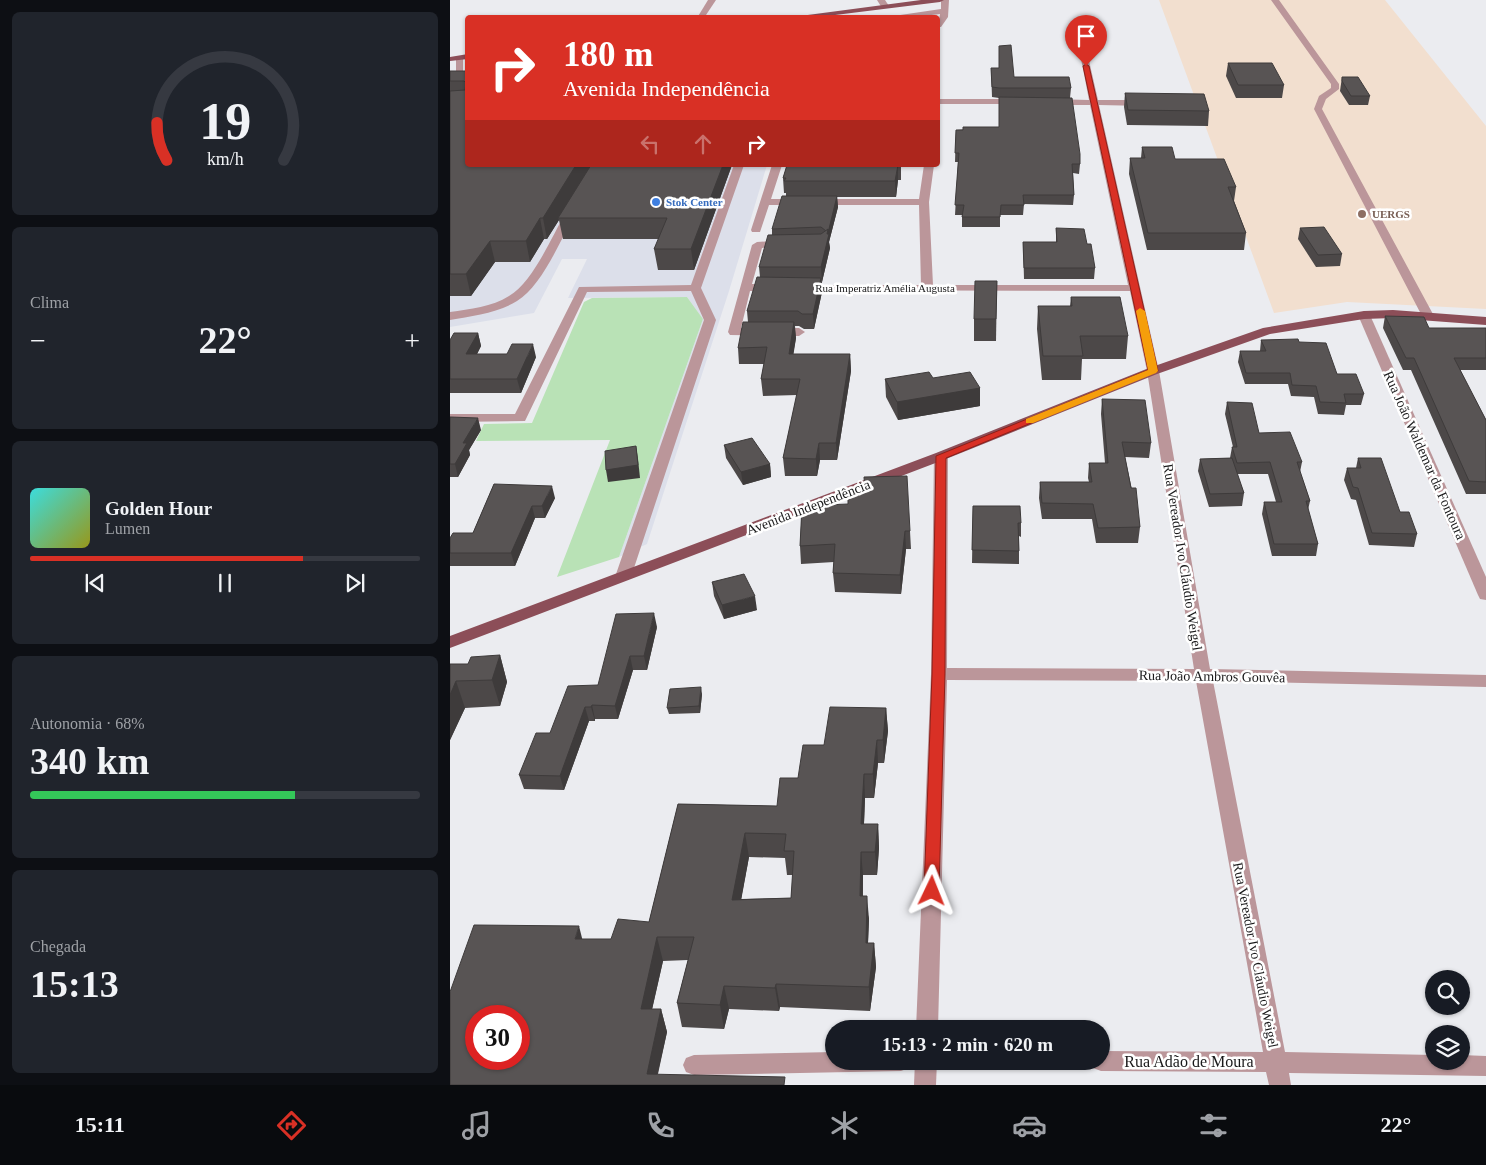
<!DOCTYPE html>
<html lang="pt">
<head>
<meta charset="utf-8">
<style>
  :root { --surface:#171b24; --page:#20242c; --text:#f1f3f6; --muted:#9ea1a6; --line:#363941; --accent:#d93025 }
  body { margin:0; font-family:"Times New Roman",serif; background:var(--page); color:var(--text); height:100vh; display:flex; flex-direction:column; font-size:19px; white-space:nowrap }
  * { box-sizing:border-box; margin:0 }
  p { font-size:16px; color:var(--muted) }
  .icon { flex:none; width:28px; height:28px; fill:none; stroke:currentColor; stroke-width:2; stroke-linecap:round; stroke-linejoin:round }
  .map { position:relative; flex:1; overflow:hidden }
  .side { display:flex; flex-direction:column; gap:12px; padding:12px; background:#0d0f14; width:450px }
  .side>* { flex:none }
  .top-card { position:absolute; left:15px; top:15px; width:475px; height:152px; border-radius:5px; box-shadow:0 1px 4px #0004; background:#d93025; color:#fff; overflow:hidden }
  .controls { position:absolute; left:975px; top:970px; display:grid; gap:10px }
  .controls a { display:grid; place-items:center; width:45px; height:45px; border-radius:50%; background:var(--surface); box-shadow:0 1px 4px #0004; font-size:25px }
  .speed { position:absolute; left:15px; top:1005px; display:flex; gap:10px; font-size:25px; font-weight:700; text-align:center }
  .speed>* { display:grid; place-content:center; width:65px; height:65px; border-radius:50%; background:var(--surface); box-shadow:0 1px 4px #0004; line-height:1 }
  .speed .limit { border:8px solid #d22; background:#fff; color:#111 }
  .pin { position:absolute; display:grid; place-items:center; width:42px; height:42px; color:#fff; margin:-51px -21px; border-radius:50% 50% 50% 0; rotate:-45deg; box-shadow:0 0 5px #0007 }
  .pin .icon { rotate:45deg }
  .me { position:absolute; width:55px; margin:-28px; rotate:2deg; stroke-linejoin:round; filter:drop-shadow(0 0 4px #0008) }
  .turn { display:flex; align-items:center; gap:18px; height:105px; padding:0 15px; font-size:22px }
  .turn .icon { width:65px; height:65px; stroke-width:2.5 }
  .turn b { display:block; font-size:35px; line-height:42px }
  .lanes { display:flex; align-items:center; height:48px; padding:0 15px; background:#0003; justify-content:center; gap:25px; direction:ltr }
  .lanes .off { opacity:.35 }
  .big { font-size:38px; font-weight:600; line-height:1.1 }
  .side .card { flex:1; display:flex; flex-direction:column; justify-content:center; gap:8px; min-width:0; padding:0 18px; border-radius:8px; background:var(--page) }
  .side .dial { align-items:center; gap:0 }
  .dial svg { height:130px; overflow:visible; fill:none; stroke:var(--line); stroke-width:7; stroke-linecap:round; text-anchor:middle }
  .dial text { fill:var(--text); stroke:none }
  .song { display:flex; align-items:center; gap:15px }
  .cover { width:60px; height:60px; border-radius:8px; background:linear-gradient(135deg,hsl(180 70% 55%),hsl(60 70% 35%)) }
  .played { height:5px; border-radius:2px; background:linear-gradient(90deg,var(--accent) 70%,var(--line) 70%) }
  .keys { display:flex; justify-content:space-around; direction:ltr }
  .heat { display:flex; justify-content:space-between; align-items:center; font-size:28px; direction:ltr }
  .charge { height:8px; border-radius:4px; background:linear-gradient(90deg,#34c759 68%,var(--line) 0) }
  .trip { position:absolute; left:375px; top:1020px; width:285px; height:50px; border-radius:25px; background:var(--surface); box-shadow:0 1px 4px #0004; font-weight:600; line-height:50px; text-align:center }
  .tabs { display:flex; height:80px; justify-content:space-around; align-items:center; background:#090b0e; color:var(--muted) }
  .tabs .icon { width:35px; height:35px }
  .tabs .active { color:var(--accent) }
  .tabs b { font-size:22px; color:var(--text) }
  main { display:flex; flex:1; min-height:0 }
  .map>svg:first-child { display:block }
  .built { fill:#dcdfea }
  .education { fill:#f2dfcf }
  .green { fill:#b9e2b6 }
  .lines { fill:none; stroke-linecap:round; stroke-linejoin:round }
  .minor { fill:#bb969a; fill-rule:evenodd }
  .major { fill:#8c4e58; fill-rule:evenodd }
  .wall { fill:#4c4848; fill-rule:evenodd }
  .shaded-wall { fill:#3e3b3b }
  .building { fill:#585454; stroke:#3e3b3b; fill-rule:evenodd }
  .route { fill:#d93025; stroke:#8d1f18 }
  .slow { fill:#f59e0b }
  .shop-dot { fill:#3f7fe0; stroke:#fff; stroke-width:2 }
  .education-dot { fill:#8d6e63; stroke:#fff; stroke-width:2 }
  .labels { text-anchor:middle; stroke-width:5; stroke-linejoin:round; paint-order:stroke }
  .far-shop-label { font-size:11px; font-weight:bold; fill:#366cbe; stroke:#fff; text-anchor:start }
  .far-education-label { font-size:11px; font-weight:bold; fill:#785e54; stroke:#fff; text-anchor:start }
  .far-street-label { font-size:11px; fill:#19191a; stroke:#fff }
  .street-label { font-size:14px; fill:#19191a; stroke:#fff }
  .near-street-label { font-size:16px; fill:#19191a; stroke:#fff }
</style>
</head>
<body>
<main>
<section class="side">
<div class="card dial"><svg viewBox="0 0 100 80">
<path d="M14 69A42 42 0 1 1 86 69"/>
<path d="M14 69A42 42 0 0 1 8 46" stroke="#d93025"/>
<text x="50" y="56" font-size="32" font-weight="700">19</text>
<text x="50" y="72" font-size="11">km/h</text>
</svg></div>
<div class="card"><p>Clima</p>
<div class="heat"><a>−</a><b class="big">22°</b><a>+</a></div>
</div>
<div class="card">
<div class="song"><i class="cover"></i><div><b>Golden Hour</b><p>Lumen</p></div></div>
<div class="played"></div>
<div class="keys"><svg class="icon" aria-label="previous" viewBox="0 0 24 24"><path d="M18 5L8 12l10 7zM5 5v14"/></svg><svg class="icon" aria-label="pause" viewBox="0 0 24 24"><path d="M8 5v14M16 5v14"/></svg><svg class="icon" aria-label="next" viewBox="0 0 24 24"><path d="M6 5l10 7-10 7zM19 5v14"/></svg></div>
</div>
<div class="card"><p>Autonomia · 68%</p><b class="big">340 km</b><div class="charge"></div></div>
<div class="card"><p>Chegada</p><b class="big">15:13</b></div>
</section>
<div class="map">
<svg width="1036" height="1085" viewBox="0 0 1036 1085">
  <rect width="100%" height="100%" fill="#ebecf0"/>
  <polygon class="built" points="0,78 18,165 317,165 279,291 197,544 169,557 253,319 237,297 118,298 137,259 112,259 84,313 0,327"/>
  <polygon class="education" points="709,0 935,0 1036,126 1036,309 897,302 824,313"/>
  <polygon class="green" points="237,297 253,319 169,557 107,577 160,440 26,441 34,424 82,423 134,302 142,298"/>
  <g class="lines">
    <g class="minor">
      <polygon points="258,0 266,0 254,18 247,18"/>
      <polygon points="427,0 435,0 439,6 432,8"/>
      <polygon points="491,0 499,0 498,17 491,27 488,27 490,14 457,18 430,18 491,9"/>
      <polygon points="821,0 829,0 889,84 889,89 876,99 872,109 984,316 982,318 974,318 972,316 864,109 869,96 881,88 881,84"/>
      <polygon points="625,28 632,30 648,100 694,100 698,103 694,106 649,105 709,371 760,669 1036,675 1036,687 763,681 835,1052 984,1055 984,1061 1011,1061 1011,1055 1036,1056 1036,1076 839,1073 841,1085 819,1085 816,1072 651,1071 643,1068 640,1061 651,1061 651,1051 813,1052 746,681 497,680 488,1029 466,1029 481,674 484,456 491,452 498,456 497,668 744,669 697,371 680,291 348,290 346,288 352,285 471,285 469,205 319,205 310,232 302,232 301,230 322,165 332,165 321,199 469,199 474,165 484,165 479,202 483,285 678,285 640,105 602,105 598,102 602,99 639,100"/>
      <polygon points="6,56 13,58 13,75 6,73"/>
      <polygon points="569,99 572,100 572,104 488,104 488,99"/>
      <polygon points="284,165 294,165 251,288 266,320 181,577 178,580 168,580 165,577 254,320 241,291 137,292 75,421 0,422 0,414 65,414 129,287 241,285"/>
      <path d="M 120,211 L 125,214 C 111,239 92,286 67,301 C 48,313 22,316 0,320 L 0,312 C 20,309 42,307 59,296 C 83,282 101,238 115,214 Z"/>
      <polygon points="335,240 339,241 340,243 339,245 312,248 302,284 324,285 330,288 324,291 300,291 291,328 349,328 355,332 349,336 280,335 278,332 302,245 307,242"/>
      <polygon points="914,311 920,315 1036,577 1036,600 1030,599 1028,595 908,315"/>
      <polygon points="384,1052 384,1061 462,1061 459,1068 451,1071 244,1075 236,1072 233,1065 236,1058 244,1055"/>
      <polygon points="465,1061 487,1061 486,1085 464,1085"/>
    </g>
    <g class="major">
      <polygon points="471,0 494,0 490,2 361,18 335,18"/>
      <polygon points="18,54 18,59 0,61 0,57"/>
      <polygon points="943,310 1036,317 1036,325 943,318 914,319 820,334 707,374 496,459 0,648 0,636 486,453 699,368 813,328 914,311"/>
    </g>
  </g>
  <g class="wall">
    <polygon points="778,63 834,85 832,98 786,98 776,76"/>
    <polygon points="541,68 564,77 621,88 620,98 630,164 629,174 623,173 624,195 623,205 574,204 573,215 550,215 550,227 512,227 512,215 505,215 508,162 505,162 506,130 549,127 549,98 542,97"/>
    <polygon points="0,71 18,71 18,165 282,165 244,270 208,270 204,249 209,239 113,239 109,220 97,239 94,239 80,262 45,262 21,296 0,296"/>
    <polygon points="892,77 920,96 918,105 899,105 890,91"/>
    <polygon points="675,93 759,111 758,126 677,125 674,107"/>
    <polygon points="692,147 725,159 786,187 784,201 796,233 794,250 697,250 679,174 680,158 691,158"/>
    <polygon points="337,165 451,165 451,180 448,180 446,197 387,197 388,207 379,242 380,248 372,282 372,292 364,329 354,329 349,326 345,326 346,338 343,354 400,354 401,371 387,460 370,460 367,476 335,476 333,458 347,395 313,396 311,379 314,364 289,364 288,348 298,322 297,311 310,277 309,267 322,235 322,229 336,196 336,193 334,193 333,178"/>
    <polygon points="606,228 637,244 645,268 644,279 574,279 573,242 606,242"/>
    <polygon points="850,228 892,254 890,266 866,267 848,239"/>
    <polygon points="547,281 546,341 524,341 524,319"/>
    <polygon points="621,297 678,336 676,359 632,359 631,380 592,380 587,329 588,306 620,306"/>
    <polygon points="935,316 979,328 1036,328 1036,370 1010,370 1036,420 1036,494 1016,494 961,370 953,370 933,328"/>
    <polygon points="28,333 31,346 27,354 86,357 71,393 0,393 0,340"/>
    <polygon points="811,340 849,342 887,374 914,394 911,405 896,405 894,415 868,414 864,397 841,396 838,384 795,384 788,362 790,351 810,351"/>
    <polygon points="483,378 530,388 530,406 448,420 436,397 435,379"/>
    <polygon points="652,399 701,443 699,458 675,457 690,527 688,543 646,543 642,519 592,519 589,498 590,482 639,482 638,478 639,463 655,463 651,414"/>
    <polygon points="777,402 809,433 852,462 850,472 860,501 858,510 868,544 866,556 822,556 812,514 814,502 826,502 818,474 787,474 794,493 792,506 759,507 748,471 750,459 780,458 782,447 783,447 775,414"/>
    <polygon points="0,417 31,430 19,450 20,455 8,477 0,477"/>
    <polygon points="274,445 320,464 321,477 293,485 276,458"/>
    <polygon points="908,458 967,534 964,547 919,545 906,500 901,499 894,480 897,468 906,468"/>
    <polygon points="44,484 105,498 95,518 85,518 65,566 0,566 0,538 23,533"/>
    <polygon points="352,506 460,531 461,549 456,549 451,594 385,592 383,573 384,562 351,564 350,546"/>
    <polygon points="523,506 571,523 571,537 569,536 569,564 522,563"/>
    <polygon points="262,582 307,610 274,619 264,596"/>
    <polygon points="207,627 197,670 183,670 168,719 145,719 145,721 139,721 114,790 74,789 69,775 100,733 148,685"/>
    <polygon points="50,655 57,682 50,706 15,708 0,740 0,664 18,664"/>
    <polygon points="252,694 250,713 219,714 217,708"/>
    <path d="M 436,708 L 438,731 L 434,763 L 428,763 L 424,798 L 415,798 L 414,824 L 428,824 L 429,848 L 427,875 L 413,875 L 413,896 L 419,919 L 418,943 L 424,943 L 426,967 L 420,1011 L 330,1007 L 329,1011 L 279,1009 L 274,1029 L 232,1027 L 227,1003 L 238,960 L 213,961 L 202,1009 L 211,1009 L 217,1032 L 208,1074 L 0,1085 L 132,939 L 161,939 L 199,922 L 228,804 L 327,806 L 348,778 L 374,745 ZM 299,857 L 335,858 L 337,875 L 343,875 L 341,898 L 291,899 Z"/>
  </g>
  <g class="shaded-wall">
    <polygon points="126,165 142,165 108,218 109,220 97,239 93,218"/>
    <polygon points="273,165 282,165 244,270 241,249"/>
    <polygon points="448,165 448,180 446,197 445,181"/>
    <polygon points="387,196 388,207 379,242 380,248 372,282 371,267 377,234"/>
    <polygon points="90,218 94,239 80,262 76,241"/>
    <polygon points="40,241 45,262 21,296 16,274"/>
    <polygon points="371,278 372,292 364,329 363,314"/>
    <polygon points="344,322 346,338 341,370 339,354"/>
    <polygon points="28,333 31,346 20,368 16,354"/>
    <polygon points="83,344 86,357 71,393 67,379"/>
    <polygon points="400,354 401,371 387,460 386,443"/>
    <polygon points="530,388 530,406 448,420 447,402"/>
    <polygon points="28,418 31,430 19,450 20,455 8,477 5,464 13,443"/>
    <polygon points="369,443 370,460 367,476 366,459"/>
    <polygon points="186,446 188,459 190,478 158,482 156,470"/>
    <polygon points="320,464 321,477 293,485 291,472"/>
    <polygon points="102,486 105,498 95,518 92,506"/>
    <polygon points="82,506 85,518 65,566 61,553"/>
    <polygon points="455,531 456,549 451,594 450,575"/>
    <polygon points="305,596 307,610 274,619 272,605"/>
    <polygon points="204,613 207,627 197,670 194,656"/>
    <polygon points="50,655 57,682 50,706 42,680"/>
    <polygon points="180,656 183,670 168,719 165,706"/>
    <polygon points="6,681 15,708 0,740 0,695"/>
    <polygon points="251,687 252,694 250,713 249,706"/>
    <polygon points="142,705 145,719 145,721 141,707"/>
    <polygon points="135,707 139,721 114,790 110,776"/>
    <polygon points="436,708 438,731 434,763 433,740"/>
    <polygon points="427,740 428,763 424,798 423,774"/>
    <polygon points="414,774 415,798 413,847 411,824"/>
    <polygon points="428,824 429,848 427,875 425,852"/>
    <polygon points="295,833 299,857 287,923 282,900"/>
    <polygon points="411,852 413,875 412,919 410,896"/>
    <polygon points="417,896 419,919 417,966 416,943"/>
    <polygon points="129,926 135,950 125,939"/>
    <polygon points="207,937 213,961 197,1032 191,1009"/>
    <polygon points="424,943 426,967 420,1011 419,987"/>
    <polygon points="326,984 330,1007 329,1011 325,988"/>
    <polygon points="274,986 279,1009 274,1029 270,1005"/>
    <polygon points="211,1009 217,1032 205,1085 197,1074"/>
  </g>
  <g class="building">
    <polygon points="561,45 564,77 619,77 621,88 549,88 542,87 541,68 549,68 549,46"/>
    <polygon points="778,63 822,63 834,85 788,85"/>
    <polygon points="0,71 18,71 18,165 126,165 93,218 90,218 76,241 40,241 16,274 0,274 0,91 15,90 16,83 14,81 0,81"/>
    <polygon points="892,77 908,77 920,96 901,96 892,81"/>
    <polygon points="675,93 754,94 759,111 678,110"/>
    <polygon points="549,97 622,98 630,154 630,164 622,164 624,195 573,195 574,205 551,205 550,217 512,217 514,205 505,205 509,153 505,153 506,130 513,130 513,127 549,127"/>
    <polygon points="692,147 722,147 725,159 774,159 786,187 778,187 796,233 698,233 680,158 695,158"/>
    <polygon points="141,165 273,165 241,249 204,249 217,218 108,218"/>
    <polygon points="337,165 448,165 445,181 334,181 336,178 333,178"/>
    <polygon points="332,196 387,196 378,233 378,229 376,231 371,227 322,229"/>
    <polygon points="874,227 892,254 868,255 850,228"/>
    <polygon points="606,228 634,229 637,244 641,244 645,268 574,268 573,242 607,242"/>
    <polygon points="378,229 377,234 379,234 371,267 309,267 318,235 371,234"/>
    <polygon points="307,277 371,278 363,314 352,314 348,311 297,311"/>
    <polygon points="525,281 547,281 546,319 524,319"/>
    <polygon points="621,297 670,297 678,336 630,336 633,356 593,356 588,306 622,306"/>
    <polygon points="935,316 974,317 979,328 1036,328 1036,358 1004,358 1036,420 1036,482 1019,481 964,358 956,358"/>
    <polygon points="293,322 344,322 339,354 400,354 386,443 369,443 366,459 333,458 350,379 311,379 317,347 288,348"/>
    <polygon points="4,333 28,333 16,354 57,354 62,344 83,344 67,379 0,379 0,340"/>
    <polygon points="848,339 849,342 876,343 887,374 906,374 914,394 894,394 896,403 870,402 866,386 842,385 840,373 796,373 790,351 816,351 811,340"/>
    <polygon points="479,372 483,378 520,372 530,388 447,402 435,379"/>
    <polygon points="652,399 695,400 701,443 672,442 681,488 686,488 690,527 648,528 643,504 592,503 590,482 642,482 639,463 658,463"/>
    <polygon points="777,402 802,403 809,433 840,432 852,462 847,462 860,501 856,501 868,544 824,544 814,502 832,502 820,462 787,463 782,447 787,447"/>
    <polygon points="0,417 28,418 13,443 17,443 5,464 0,464"/>
    <polygon points="302,438 320,464 291,472 274,445"/>
    <polygon points="186,446 188,465 156,470 155,451"/>
    <polygon points="782,458 794,493 760,494 750,459"/>
    <polygon points="908,458 931,458 950,512 959,512 967,534 922,533 908,488 903,487 897,468 911,468"/>
    <polygon points="457,476 460,531 455,531 450,575 383,573 385,544 350,546 352,506 398,504 398,493 415,493 414,477"/>
    <polygon points="44,484 102,486 92,506 82,506 61,553 0,553 0,538 3,533 23,533"/>
    <polygon points="523,506 570,506 571,523 568,523 569,551 522,550"/>
    <polygon points="294,574 305,596 272,605 262,582"/>
    <polygon points="204,613 194,656 180,656 165,706 142,705 141,707 135,707 110,776 69,775 86,733 100,733 118,686 148,685 166,614"/>
    <polygon points="50,655 42,680 6,681 0,695 0,664 18,664 21,657"/>
    <polygon points="251,687 249,706 217,708 220,689"/>
    <path d="M 380,707 L 436,708 L 433,740 L 427,740 L 423,774 L 414,774 L 411,824 L 428,824 L 425,852 L 411,852 L 410,896 L 417,896 L 416,943 L 424,943 L 419,987 L 326,984 L 325,988 L 274,986 L 270,1005 L 227,1003 L 244,937 L 207,937 L 191,1009 L 211,1009 L 197,1074 L 335,1077 L 334,1085 L 0,1085 L 0,992 L 24,925 L 129,926 L 125,939 L 161,939 L 168,919 L 199,922 L 228,804 L 327,806 L 330,778 L 348,778 L 353,745 L 374,745 ZM 295,833 L 336,834 L 334,851 L 344,851 L 341,898 L 282,900 ZM 26,1016 L 69,1016 L 69,1059 L 26,1059 Z"/>
  </g>
  <polygon class="route" points="636,64 639,66 708,371 496,458 495,674 489,891 487,895 482,897 476,895 474,891 482,674 486,456 698,370 633,66"/>
  <polygon class="slow" points="690,308 695,311 708,371 706,373 583,423 576,423 576,419 698,370 686,311"/>
  <circle class="shop-dot" cx="206" cy="202" r="5"/>
  <circle class="education-dot" cx="912" cy="214" r="5"/>
  <g class="labels">
    <g class="far-shop-label">
      <text x="216" y="206">Stok Center</text>
    </g>
    <g class="far-education-label">
      <text x="922" y="218">UERGS</text>
    </g>
    <g class="far-street-label">
      <text x="435" y="292">Rua Imperatriz Amélia Augusta</text>
    </g>
    <g class="street-label">
      <text transform="translate(975 455) rotate(66)" y="5">Rua João Waldemar da Fontoura</text>
      <text transform="translate(358 507) rotate(-21)" y="5">Avenida Independência</text>
      <text transform="translate(733 557) rotate(81)" y="5">Rua Vereador Ivo Cláudio Weigel</text>
      <text transform="translate(762 676) rotate(1)" y="5">Rua João Ambros Gouvêa</text>
      <text transform="translate(806 955) rotate(79)" y="5">Rua Vereador Ivo Cláudio Weigel</text>
    </g>
    <g class="near-street-label">
      <text x="739" y="1067">Rua Adão de Moura</text>
    </g>
  </g>
</svg>
<div class="controls">
<a><svg class="icon" aria-label="search" viewBox="0 0 24 24"><circle cx="10" cy="10" r="6"/><path d="M15 15l6 6"/></svg></a>
<a><svg class="icon" aria-label="layers" viewBox="0 0 24 24"><path d="M12 4l9 5-9 5-9-5zM3 14l9 5 9-5"/></svg></a>
</div>
<div class="speed"><div class="limit">30</div></div>
<div class="pin" style="left:636px;top:66px;background:#d93025"><svg class="icon" aria-label="arrive" viewBox="0 0 24 24"><path d="M6 21V4h12l-3 4 3 4H6"/></svg></div>
<svg class="me" style="left:482px;top:891px" viewBox="-20 -20 40 40"><path d="M0-17L14 15 0 8-14 15z" fill="#d93025" stroke="#fff" stroke-width="4"/></svg>
<div class="trip">15:13 · 2 min · 620 m</div>
<div class="top-card">
<div class="turn"><svg class="icon" aria-label="right" viewBox="0 0 24 24"><path d="M7 20v-9h11M14 6l5 5-5 5"/></svg><div><b>180 m</b>Avenida Independência</div></div>
<div class="lanes"><svg class="icon off" aria-label="left" viewBox="0 0 24 24"><path d="M17 20v-9H6M10 6l-5 5 5 5"/></svg><svg class="icon off" aria-label="ahead" viewBox="0 0 24 24"><path d="M12 20V5M6 11l6-6 6 6"/></svg><svg class="icon" aria-label="right" viewBox="0 0 24 24"><path d="M7 20v-9h11M14 6l5 5-5 5"/></svg></div>
</div>
</div>
</main>
<nav class="tabs">
<b>15:11</b>
<svg class="icon active" aria-label="directions" viewBox="0 0 24 24"><path d="M12 3l9 9-9 9-9-9zM9 14v-3h6M13 9l2 2-2 2"/></svg>
<svg class="icon" aria-label="music" viewBox="0 0 24 24"><path d="M9 18V5l10-2v13"/><circle cx="6" cy="18" r="3"/><circle cx="16" cy="16" r="3"/></svg>
<svg class="icon" aria-label="phone" viewBox="0 0 24 24"><path d="M5 4h4l2 5-3 2q2 4 5 5l2-3 5 2v4C11 20 4 13 5 4z"/></svg>
<svg class="icon" aria-label="climate" viewBox="0 0 24 24"><path d="M12 3v18M4 7l16 10M4 17L20 7"/></svg>
<svg class="icon" aria-label="car" viewBox="0 0 24 24"><path d="M5 17H2v-5l4-1 3-4h7l3 4 3 1v5h-3M9 17h6M6 11h13"/><circle cx="7" cy="17" r="2"/><circle cx="17" cy="17" r="2"/></svg>
<svg class="icon" aria-label="filters" viewBox="0 0 24 24"><path d="M4 7h16M4 17h16"/><circle cx="9" cy="7" r="2"/><circle cx="15" cy="17" r="2"/></svg>
<b>22°</b>
</nav>
</body>
</html>
